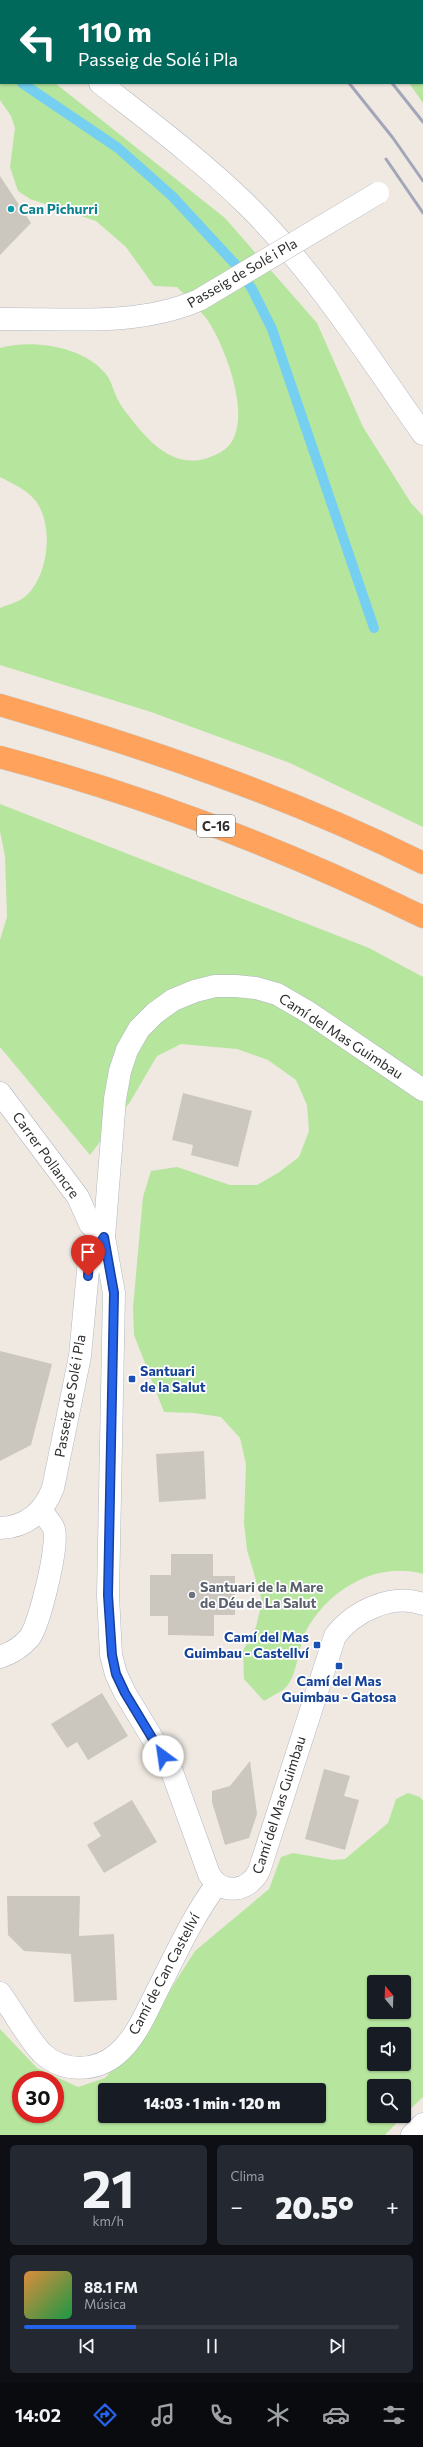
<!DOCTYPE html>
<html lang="es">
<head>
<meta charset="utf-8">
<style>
  :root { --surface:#171b24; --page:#242831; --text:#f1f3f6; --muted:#9ea1a6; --line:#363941; --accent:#2563eb }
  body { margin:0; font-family:Commissioner,sans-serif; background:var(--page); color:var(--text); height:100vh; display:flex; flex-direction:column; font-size:15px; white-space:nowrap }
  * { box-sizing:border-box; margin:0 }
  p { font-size:13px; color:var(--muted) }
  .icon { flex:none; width:22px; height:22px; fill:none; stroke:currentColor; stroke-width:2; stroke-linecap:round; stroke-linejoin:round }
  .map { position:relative; height:2135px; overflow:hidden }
  .drawer { display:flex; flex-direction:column; gap:10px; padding:10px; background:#0d0f14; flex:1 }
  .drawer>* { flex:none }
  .guide { position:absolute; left:0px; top:0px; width:423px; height:84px; box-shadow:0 1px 3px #0004; background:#00695c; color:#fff; overflow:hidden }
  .needle { width:26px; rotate:341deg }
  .buttons { position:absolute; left:367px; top:1975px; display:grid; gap:8px }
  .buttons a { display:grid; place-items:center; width:44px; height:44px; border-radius:4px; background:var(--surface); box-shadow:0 1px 3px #0004; font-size:20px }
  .speed { position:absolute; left:12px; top:2071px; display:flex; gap:8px; font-size:20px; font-weight:700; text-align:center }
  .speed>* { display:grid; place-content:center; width:52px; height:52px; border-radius:50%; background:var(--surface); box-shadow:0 1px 3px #0004; line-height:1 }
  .speed .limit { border:6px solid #d22; background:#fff; color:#111 }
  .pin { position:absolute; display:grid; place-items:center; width:34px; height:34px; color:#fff; margin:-41px -17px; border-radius:50% 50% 50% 0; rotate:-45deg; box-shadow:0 0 4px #0007 }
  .pin .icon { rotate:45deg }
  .me { position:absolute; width:44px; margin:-22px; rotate:329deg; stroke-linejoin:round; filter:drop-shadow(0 0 3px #0008) }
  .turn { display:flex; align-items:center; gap:14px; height:84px; padding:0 12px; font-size:18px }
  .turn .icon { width:52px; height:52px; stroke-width:2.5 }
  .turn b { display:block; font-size:28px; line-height:34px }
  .big { font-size:30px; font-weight:800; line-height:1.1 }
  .drawer .tile { flex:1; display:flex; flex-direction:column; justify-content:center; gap:6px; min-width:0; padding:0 14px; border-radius:6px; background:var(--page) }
  .drawer .dial { align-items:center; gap:0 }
  .dial b { font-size:52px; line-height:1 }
  .song { display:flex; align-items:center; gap:12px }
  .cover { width:48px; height:48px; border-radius:6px; background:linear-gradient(135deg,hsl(30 70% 55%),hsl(140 70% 35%)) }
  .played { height:4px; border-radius:2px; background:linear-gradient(90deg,var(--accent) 30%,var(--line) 30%) }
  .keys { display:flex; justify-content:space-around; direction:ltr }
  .heat { display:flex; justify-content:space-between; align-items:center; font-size:22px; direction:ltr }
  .drawer .tiles { flex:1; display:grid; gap:10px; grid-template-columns:1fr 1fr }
  .tile:last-child { grid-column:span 2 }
  .trip { position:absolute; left:98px; top:2083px; width:228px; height:40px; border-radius:4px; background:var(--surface); box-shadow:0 1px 3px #0004; font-weight:800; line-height:40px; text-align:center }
  .dock { display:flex; height:64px; justify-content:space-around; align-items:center; background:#090b0e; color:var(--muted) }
  .dock .icon { width:28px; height:28px }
  .dock .active { color:var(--accent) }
  .dock b { font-size:18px; color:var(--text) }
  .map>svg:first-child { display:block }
  .green { fill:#b6e59e; fill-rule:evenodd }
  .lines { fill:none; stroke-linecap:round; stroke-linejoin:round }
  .stream { stroke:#75cff0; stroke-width:10 }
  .building { fill:#cbc7bf }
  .minor-casing { stroke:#b4b7c1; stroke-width:23 }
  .secondary-casing { stroke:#b4b7c1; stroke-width:23 }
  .motorway-casing { stroke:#c9c9c9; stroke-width:23 }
  .minor { stroke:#fff; stroke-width:22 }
  .secondary { stroke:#fff; stroke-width:22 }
  .motorway { stroke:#ffa35c; stroke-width:22 }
  .rail { stroke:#a3a6b8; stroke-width:3 }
  .pedestrian-bridge-casing { stroke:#b4b7c1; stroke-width:23; stroke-linecap:butt }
  .pedestrian-bridge { stroke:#fff; stroke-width:22 }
  .route-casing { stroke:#184099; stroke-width:10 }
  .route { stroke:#2563eb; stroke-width:7 }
  .culture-dot { fill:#0f9aa8; stroke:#fff; stroke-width:1.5 }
  .transit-dot { fill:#1a4fb4; stroke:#fff; stroke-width:1.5 }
  .worship-dot { fill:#6b7280; stroke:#fff; stroke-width:1.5 }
  .labels { text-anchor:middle; stroke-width:3.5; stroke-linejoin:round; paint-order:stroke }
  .shield { fill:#fff; stroke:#6d6d6d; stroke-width:1 }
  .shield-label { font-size:13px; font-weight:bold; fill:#2e2e2e }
  .culture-label { font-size:14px; font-weight:bold; fill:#0d838f; stroke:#fff; text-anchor:start }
  .street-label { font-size:14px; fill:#2e2e2e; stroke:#fff }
  .transit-label { font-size:14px; font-weight:bold; fill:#164399; stroke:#fff; text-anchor:start }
  .worship-label { font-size:14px; font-weight:bold; fill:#5b616d; stroke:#fff; text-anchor:start }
</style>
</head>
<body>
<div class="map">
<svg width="423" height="2135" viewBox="0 0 423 2135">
  <rect width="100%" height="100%" fill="#efe9e1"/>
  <g class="green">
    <polygon points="20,0 114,0 22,1"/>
    <polygon points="340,0 423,0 423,103 409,83 422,83 422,1"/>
    <path d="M 0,48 L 1,83 L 55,83 L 225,218 L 317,323 L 363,427 L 411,503 L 423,516 L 423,827 L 290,763 L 151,712 L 0,665 L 0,608 C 10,604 19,602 27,595 C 49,574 54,524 35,500 C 26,489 13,484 0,477 L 0,348 C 32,339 82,346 105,373 C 112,381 113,391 118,400 C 121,407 128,414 132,420 C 155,450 183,474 221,452 C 259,431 225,344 206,318 C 197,307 187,297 177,287 L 154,286 L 126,247 L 96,221 L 30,199 L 18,191 L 10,167 L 15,128 L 11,116 L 0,100 Z"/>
    <path d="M 0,804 L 369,948 L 423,977 L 423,1574 C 376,1561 328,1590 306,1631 C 299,1645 297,1675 287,1686 C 282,1692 271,1696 264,1701 L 244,1679 L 243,1651 L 256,1627 L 262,1601 L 247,1550 L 244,1523 L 246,1464 L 240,1438 L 221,1417 L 194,1413 L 164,1412 L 134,1335 L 133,1308 L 143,1197 L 151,1171 L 177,1167 L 230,1185 L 257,1185 L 278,1173 L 299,1157 L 309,1131 L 307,1105 L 296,1080 L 268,1060 L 237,1049 L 181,1044 L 157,1056 L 130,1102 L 90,1155 L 0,1047 L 0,940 L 7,917 L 5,856 L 0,831 Z"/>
    <path d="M 408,1793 L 420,1797 L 423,1801 L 423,2097 L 404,2115 L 404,2086 L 374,2086 L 374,2116 L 403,2116 L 385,2135 L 0,2135 L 0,2029 L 37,2068 L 78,2087 L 105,2078 L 135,2045 L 195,1951 L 269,1889 L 281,1857 L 293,1853 L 333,1860 L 345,1859 L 388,1823 L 396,1799 ZM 374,1982 L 404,1982 L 404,2012 L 374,2012 ZM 374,2034 L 404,2034 L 404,2064 L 374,2064 ZM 21,2080 L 55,2080 L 55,2114 L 21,2114 ZM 105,2090 L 319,2090 L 319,2116 L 105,2116 Z"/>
  </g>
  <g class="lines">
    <g class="stream">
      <polyline points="0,72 1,72"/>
      <polyline points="22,83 118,148 172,196 235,264 252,289 272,329 374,628"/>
    </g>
  </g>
  <g class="building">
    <polygon points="0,176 31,223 0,255"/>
    <polygon points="183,1093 252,1111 238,1167 191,1155 193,1145 172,1140"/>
    <polygon points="0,1351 52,1364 31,1445 0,1461"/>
    <polygon points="204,1451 206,1499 159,1502 156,1454"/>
    <polygon points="171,1554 213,1554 213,1576 235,1576 235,1615 214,1615 214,1636 168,1635 168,1616 150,1616 150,1575 171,1575"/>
    <polygon points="102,1693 128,1736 88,1760 77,1742 67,1748 51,1724"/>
    <polygon points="250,1761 257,1814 249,1838 225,1845 212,1802 212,1791 230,1786"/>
    <polygon points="324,1769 350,1776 344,1796 359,1800 345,1850 305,1839"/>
    <polygon points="132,1800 157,1842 104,1873 87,1845 101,1836 93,1823"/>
    <polygon points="7,1896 80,1896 79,1936 114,1934 117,2000 74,2002 71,1954 24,1951 8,1935"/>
  </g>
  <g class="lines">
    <defs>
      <g id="minor">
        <path d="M 423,1090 L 308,1012 L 277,994 L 256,988 L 236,986 L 215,986 L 195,991 L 173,1000 L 155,1013 L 139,1029 L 127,1050 L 120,1071 L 115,1099 L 104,1237 L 114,1293 L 108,1595 L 111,1655 L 116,1674 L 125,1693 L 171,1769 L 209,1874 C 222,1896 248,1892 259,1871 L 335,1636 C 354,1611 392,1593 423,1604"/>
        <polyline points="0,1093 78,1197 90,1224 104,1237"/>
        <path d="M 0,1528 C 27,1527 44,1512 53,1488 L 80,1356 L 89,1260 L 104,1237"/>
        <path d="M 0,1657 C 12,1653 22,1647 30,1637 C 40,1622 59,1545 54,1529 C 52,1523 45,1516 41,1511"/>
        <path d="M 0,1993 C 14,2012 26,2036 42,2053 C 63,2073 96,2072 117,2054 C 137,2037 147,2010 159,1987 C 177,1952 193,1916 217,1884"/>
        <polyline points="412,2135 423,2124"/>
      </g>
      <g id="secondary">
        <polyline points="0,28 1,29"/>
        <path d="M 100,83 C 150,122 201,160 246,204 C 315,272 368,356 423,434"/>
      </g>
      <g id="motorway">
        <path d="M 0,705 C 144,747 288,796 423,863"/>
        <path d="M 0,757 C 147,796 287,850 423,917"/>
      </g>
    </defs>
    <use href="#minor" class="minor-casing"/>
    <use href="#secondary" class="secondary-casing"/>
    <use href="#motorway" class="motorway-casing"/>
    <use href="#minor" class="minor"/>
    <use href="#secondary" class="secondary"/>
    <use href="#motorway" class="motorway"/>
    <g class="rail">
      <polyline points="271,0 272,1"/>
      <polyline points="314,0 315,1"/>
      <polyline points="349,83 393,138 423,181"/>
      <polyline points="392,83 423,122"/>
      <polyline points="386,159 423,213"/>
    </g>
    <defs>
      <path id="pedestrian-bridge" d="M 0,319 C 66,318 137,327 199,300 L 378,193"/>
    </defs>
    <use href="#pedestrian-bridge" class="pedestrian-bridge-casing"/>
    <use href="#pedestrian-bridge" class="pedestrian-bridge"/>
  </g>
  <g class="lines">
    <defs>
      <polyline id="route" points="88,1276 89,1260 104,1237 114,1293 108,1595 112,1655 116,1674 125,1693 163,1756"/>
    </defs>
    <use href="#route" class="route-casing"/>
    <use href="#route" class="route"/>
  </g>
  <circle class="culture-dot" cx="11" cy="209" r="4"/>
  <g class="transit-dot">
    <rect x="128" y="1375" width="8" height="8" rx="2"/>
    <rect x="313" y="1641" width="8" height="8" rx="2"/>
    <rect x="335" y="1662" width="8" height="8" rx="2"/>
  </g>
  <circle class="worship-dot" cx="192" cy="1595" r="4"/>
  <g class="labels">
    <rect class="shield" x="197" y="815" width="38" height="22" rx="3"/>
    <g class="shield-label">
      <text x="216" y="831">C-16</text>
    </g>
    <g class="culture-label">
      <text x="19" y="214">Can Pichurri</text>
    </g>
    <g class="street-label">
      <text transform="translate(242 273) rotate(-30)" y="5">Passeig de Solé i Pla</text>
      <text transform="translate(341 1036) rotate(33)" y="5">Camí del Mas Guimbau</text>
      <text transform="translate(46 1155) rotate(54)" y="5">Carrer Pollancre</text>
      <text transform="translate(70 1396) rotate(-80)" y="5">Passeig de Solé i Pla</text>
      <text transform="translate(279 1805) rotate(-72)" y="5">Camí del Mas Guimbau</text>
      <text transform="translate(164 1974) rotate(-62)" y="5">Camí de Can Castellví</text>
    </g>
    <g class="transit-label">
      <text x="140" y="1376">Santuari<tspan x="140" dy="16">de la Salut</tspan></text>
      <text x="309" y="1642" text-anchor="end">Camí del Mas<tspan x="309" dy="16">Guimbau - Castellví</tspan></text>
      <text x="339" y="1686" text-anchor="middle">Camí del Mas<tspan x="339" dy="16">Guimbau - Gatosa</tspan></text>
    </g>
    <g class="worship-label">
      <text x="200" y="1592">Santuari de la Mare<tspan x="200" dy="16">de Déu de La Salut</tspan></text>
    </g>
  </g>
</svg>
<div class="buttons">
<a><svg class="needle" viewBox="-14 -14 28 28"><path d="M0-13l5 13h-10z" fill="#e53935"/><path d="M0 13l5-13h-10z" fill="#9ea1a6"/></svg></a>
<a><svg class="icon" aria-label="sound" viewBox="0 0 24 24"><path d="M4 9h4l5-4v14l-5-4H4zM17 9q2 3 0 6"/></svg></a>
<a><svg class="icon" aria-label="search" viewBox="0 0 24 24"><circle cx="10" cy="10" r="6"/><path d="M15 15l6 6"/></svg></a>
</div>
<div class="speed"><div class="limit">30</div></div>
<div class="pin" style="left:88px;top:1276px;background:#d93025"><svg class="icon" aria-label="arrive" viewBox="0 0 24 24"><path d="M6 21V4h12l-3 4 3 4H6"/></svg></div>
<svg class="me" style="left:163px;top:1756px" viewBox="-20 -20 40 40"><circle r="19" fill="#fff"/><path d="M0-13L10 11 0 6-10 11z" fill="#2563eb"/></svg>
<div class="trip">14:03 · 1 min · 120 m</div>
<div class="guide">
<div class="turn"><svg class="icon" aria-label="left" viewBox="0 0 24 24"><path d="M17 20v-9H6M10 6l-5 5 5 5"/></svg><div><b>110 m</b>Passeig de Solé i Pla</div></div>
</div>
</div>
<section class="drawer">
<div class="tiles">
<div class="tile dial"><b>21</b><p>km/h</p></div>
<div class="tile"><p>Clima</p>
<div class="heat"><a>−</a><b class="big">20.5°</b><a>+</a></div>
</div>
<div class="tile">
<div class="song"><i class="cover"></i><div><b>88.1 FM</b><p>Música</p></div></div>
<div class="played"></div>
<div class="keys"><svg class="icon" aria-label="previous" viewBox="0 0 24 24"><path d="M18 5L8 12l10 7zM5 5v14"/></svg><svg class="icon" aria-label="pause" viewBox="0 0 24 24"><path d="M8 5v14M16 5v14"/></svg><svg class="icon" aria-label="next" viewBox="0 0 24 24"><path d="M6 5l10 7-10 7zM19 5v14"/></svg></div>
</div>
</div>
</section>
<nav class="dock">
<b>14:02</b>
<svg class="icon active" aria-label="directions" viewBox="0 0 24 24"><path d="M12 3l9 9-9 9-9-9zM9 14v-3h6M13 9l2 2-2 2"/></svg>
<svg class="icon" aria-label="music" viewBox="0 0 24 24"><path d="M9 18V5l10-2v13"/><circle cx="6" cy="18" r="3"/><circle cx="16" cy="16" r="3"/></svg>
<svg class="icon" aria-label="phone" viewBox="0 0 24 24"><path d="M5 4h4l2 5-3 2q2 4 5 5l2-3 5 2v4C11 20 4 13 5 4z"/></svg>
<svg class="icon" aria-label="climate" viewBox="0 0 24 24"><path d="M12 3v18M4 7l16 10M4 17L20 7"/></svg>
<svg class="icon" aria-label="car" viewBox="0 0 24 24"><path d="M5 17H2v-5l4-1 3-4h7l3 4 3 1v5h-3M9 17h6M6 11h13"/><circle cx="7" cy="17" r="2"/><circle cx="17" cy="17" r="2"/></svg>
<svg class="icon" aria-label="filters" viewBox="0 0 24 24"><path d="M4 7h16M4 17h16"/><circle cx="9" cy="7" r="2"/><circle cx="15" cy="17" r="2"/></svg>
</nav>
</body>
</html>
